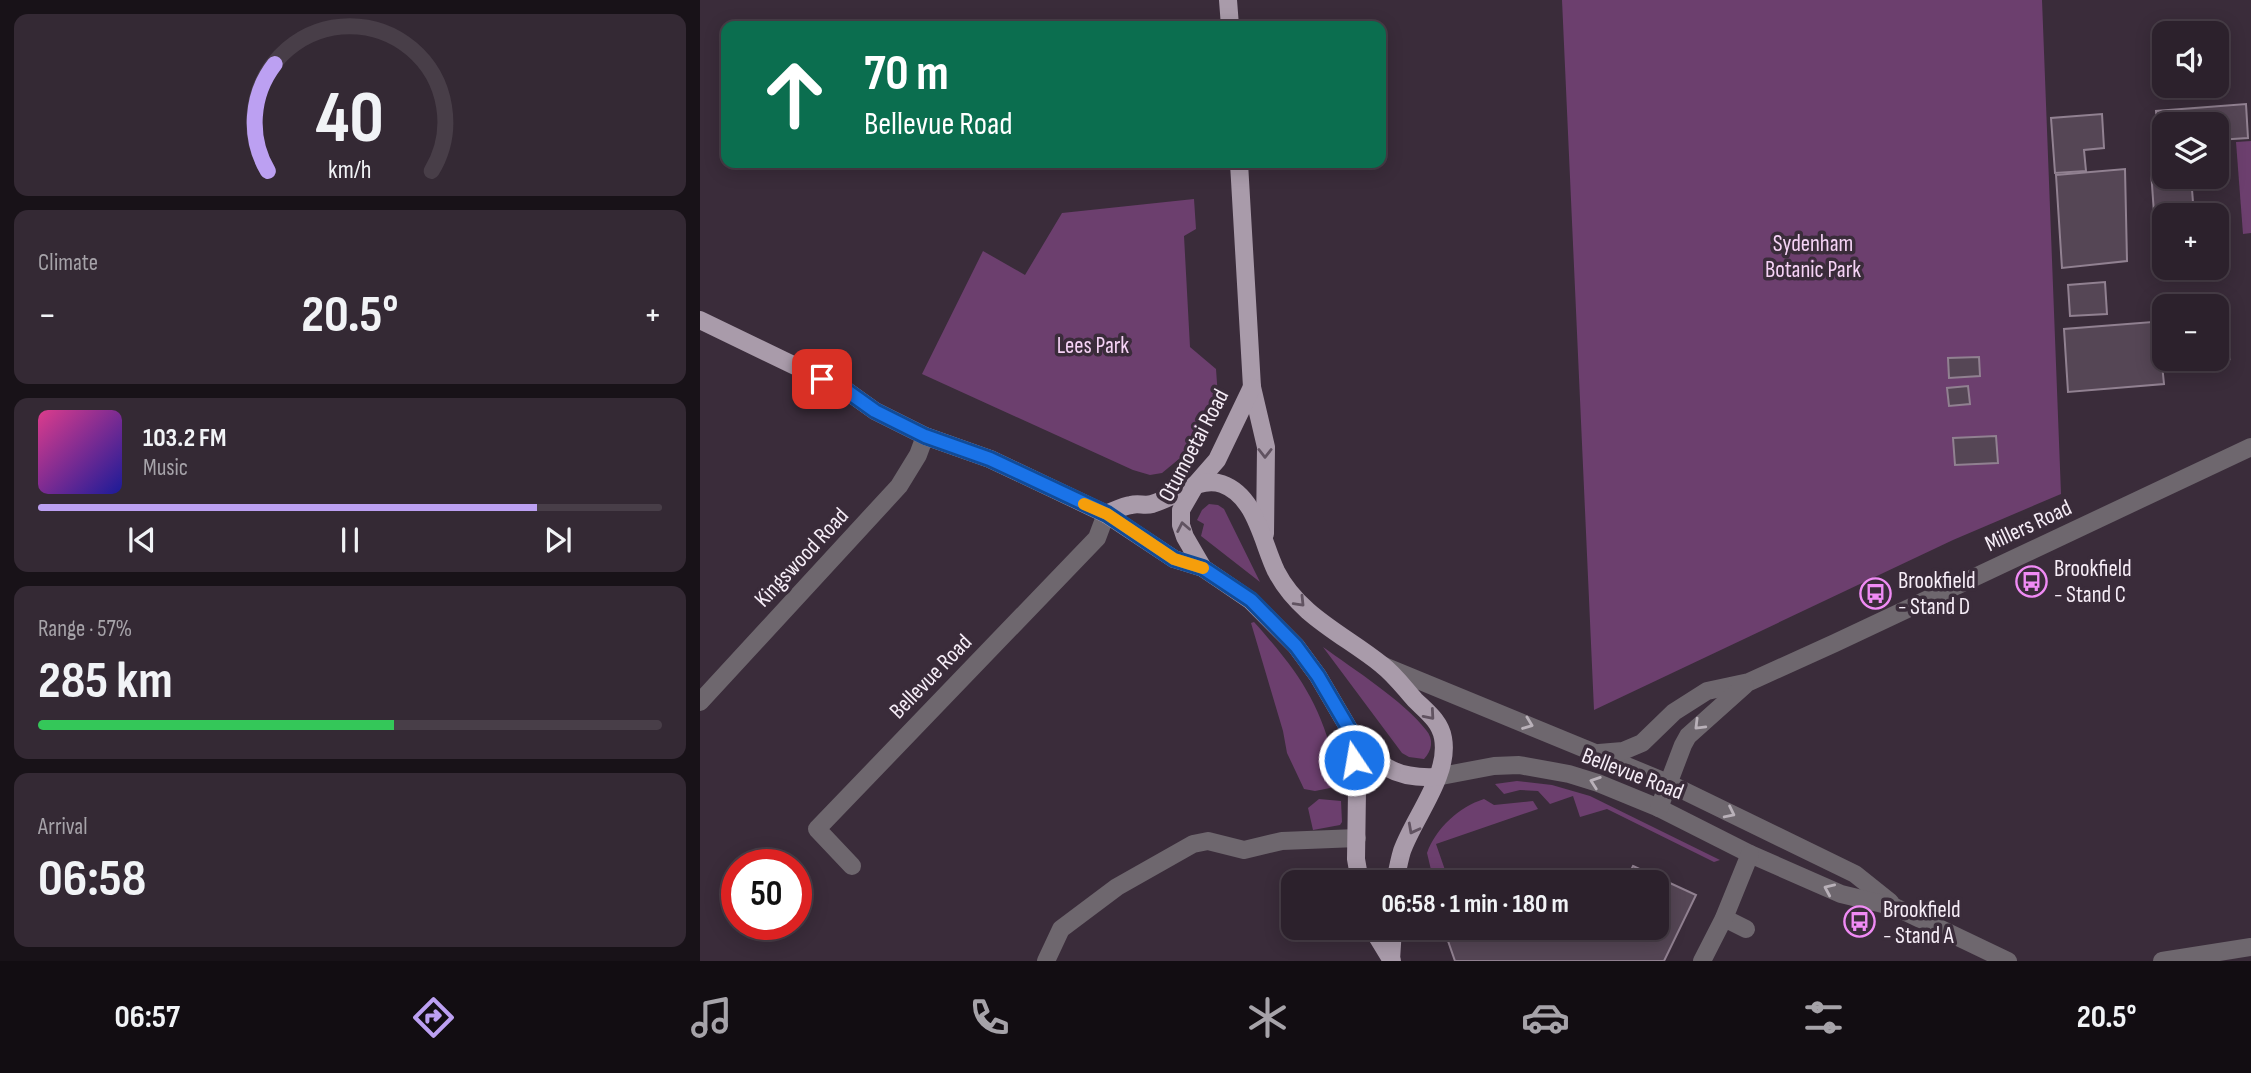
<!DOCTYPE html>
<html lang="en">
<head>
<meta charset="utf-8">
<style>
  :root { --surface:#2c212c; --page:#342934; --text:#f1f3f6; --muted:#a6a3a9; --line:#483e48; --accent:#bca0f2 }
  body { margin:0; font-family:"Sofia Sans Condensed",sans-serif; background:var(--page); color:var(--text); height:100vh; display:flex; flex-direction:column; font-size:26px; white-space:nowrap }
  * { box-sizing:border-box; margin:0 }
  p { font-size:23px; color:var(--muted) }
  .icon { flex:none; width:38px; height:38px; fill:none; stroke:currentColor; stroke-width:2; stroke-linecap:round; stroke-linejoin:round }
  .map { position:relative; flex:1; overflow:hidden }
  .panel { display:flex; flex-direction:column; gap:14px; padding:14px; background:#181218; width:700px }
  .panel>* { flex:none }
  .guide { position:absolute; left:21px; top:21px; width:665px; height:147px; border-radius:14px; box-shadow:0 4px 18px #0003,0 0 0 2px var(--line); background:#0b6e4f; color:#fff; overflow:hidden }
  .controls { position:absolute; left:1452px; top:21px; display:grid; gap:14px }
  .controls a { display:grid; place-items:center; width:77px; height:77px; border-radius:14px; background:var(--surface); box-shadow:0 4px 18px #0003,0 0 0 2px var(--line); font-size:35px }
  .speed { position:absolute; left:21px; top:849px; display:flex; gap:14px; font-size:35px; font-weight:700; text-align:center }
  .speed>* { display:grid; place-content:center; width:91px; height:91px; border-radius:50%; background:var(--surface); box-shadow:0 4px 18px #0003,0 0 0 2px var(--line); line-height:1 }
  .speed .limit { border:10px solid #d22; background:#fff; color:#111 }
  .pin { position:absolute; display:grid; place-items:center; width:60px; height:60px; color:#fff; margin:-30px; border-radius:14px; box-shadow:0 4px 10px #0006 }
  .me { position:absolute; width:77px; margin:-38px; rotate:348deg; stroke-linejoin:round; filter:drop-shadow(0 0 5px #0008) }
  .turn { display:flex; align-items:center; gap:24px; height:147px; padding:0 28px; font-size:32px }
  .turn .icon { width:91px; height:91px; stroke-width:2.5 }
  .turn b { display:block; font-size:49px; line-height:60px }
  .big { font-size:52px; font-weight:700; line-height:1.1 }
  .panel .card { flex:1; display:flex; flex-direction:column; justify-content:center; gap:10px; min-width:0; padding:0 24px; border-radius:14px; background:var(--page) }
  .panel .dial { align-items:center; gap:0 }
  .dial svg { height:182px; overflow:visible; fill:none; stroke:var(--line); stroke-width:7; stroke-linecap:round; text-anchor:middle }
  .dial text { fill:var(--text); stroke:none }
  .song { display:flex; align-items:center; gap:21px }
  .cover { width:84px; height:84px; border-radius:10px; background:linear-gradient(135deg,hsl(330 70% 55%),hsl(240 70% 35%)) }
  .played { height:7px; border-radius:4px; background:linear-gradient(90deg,var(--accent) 80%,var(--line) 80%) }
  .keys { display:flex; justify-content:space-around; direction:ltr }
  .heat { display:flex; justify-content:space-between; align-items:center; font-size:38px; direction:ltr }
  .charge { height:10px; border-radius:5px; background:linear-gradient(90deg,#34c759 57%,var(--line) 0) }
  .trip { position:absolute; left:581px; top:870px; width:388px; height:70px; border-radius:14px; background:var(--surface); box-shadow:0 4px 18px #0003,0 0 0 2px var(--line); font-weight:700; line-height:70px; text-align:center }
  .tab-bar { display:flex; height:112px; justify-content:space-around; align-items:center; background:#120d12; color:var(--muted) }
  .tab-bar .icon { width:49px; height:49px }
  .tab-bar .on { color:var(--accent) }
  .tab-bar b { font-size:32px; color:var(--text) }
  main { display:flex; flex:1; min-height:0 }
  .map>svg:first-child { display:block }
  .green { fill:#6c3f6e }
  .building { fill:#554655; stroke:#918191; stroke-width:2 }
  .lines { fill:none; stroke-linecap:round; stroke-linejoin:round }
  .minor { stroke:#6e676e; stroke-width:18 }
  .major { stroke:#a99baa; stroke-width:18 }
  .oneway { stroke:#615361 }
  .oneway2 { stroke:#b9b1b9 }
  .route-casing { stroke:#114b97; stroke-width:18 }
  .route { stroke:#1a73e8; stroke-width:12 }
  .slow { stroke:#f59e0b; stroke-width:12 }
  .labels { text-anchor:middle; stroke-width:7; stroke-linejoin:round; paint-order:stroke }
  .park-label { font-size:23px; fill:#f6d3f6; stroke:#3a2c3a }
  .street-label { font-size:23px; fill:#f6edf7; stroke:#3a2c3a }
  .poi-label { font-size:23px; fill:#f6edf7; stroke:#3a2c3a; text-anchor:start }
</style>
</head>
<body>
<main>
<section class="panel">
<div class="card dial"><svg viewBox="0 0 100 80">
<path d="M14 69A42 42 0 1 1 86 69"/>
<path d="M14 69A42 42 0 0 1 17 22" stroke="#bca0f2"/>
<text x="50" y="56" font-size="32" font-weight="700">40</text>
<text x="50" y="72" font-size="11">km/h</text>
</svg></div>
<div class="card"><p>Climate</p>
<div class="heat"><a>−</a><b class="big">20.5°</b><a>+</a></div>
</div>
<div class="card">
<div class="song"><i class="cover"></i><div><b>103.2 FM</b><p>Music</p></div></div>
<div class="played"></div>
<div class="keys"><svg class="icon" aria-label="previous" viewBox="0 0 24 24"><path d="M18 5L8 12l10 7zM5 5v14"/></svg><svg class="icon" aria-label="pause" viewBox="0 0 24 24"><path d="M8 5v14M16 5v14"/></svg><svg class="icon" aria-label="next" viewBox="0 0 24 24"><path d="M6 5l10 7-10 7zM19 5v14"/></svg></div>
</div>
<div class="card"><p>Range · 57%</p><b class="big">285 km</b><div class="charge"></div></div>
<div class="card"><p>Arrival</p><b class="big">06:58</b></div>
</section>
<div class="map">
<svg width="1551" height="961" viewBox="0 0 1551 961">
  <rect width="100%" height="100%" fill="#3a2c3a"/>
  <g class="green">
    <polygon points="862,0 1342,0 1361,494 1253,540 894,710"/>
    <polygon points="1551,141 1551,233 1543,234 1536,142"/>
    <polygon points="494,199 496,229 484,236 490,347 516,369 519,411 502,440 462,473 450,475 433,470 222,374 283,251 325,275 362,213"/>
    <polygon points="509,504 518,505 524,509 560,582 501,536 504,524 497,520 502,510"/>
    <path d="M 554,622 C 605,679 624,710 640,786 L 615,791 L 604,789 L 587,753 L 583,731 L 551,623 Z"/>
    <path d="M 623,647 C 652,668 705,702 726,730 C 734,739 732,751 724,759 L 709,757 L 702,753 Z"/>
    <polygon points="817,781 852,785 890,796 1020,860 1014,862 907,809 880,817 873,796 850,804 838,791 820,790 804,794 795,784"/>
    <polygon points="619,799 641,801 642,822 640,825 613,830 608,808"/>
    <path d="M 784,799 L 794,805 L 833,801 L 838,809 L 736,844 L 745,870 L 732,874 L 727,853 C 736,828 759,807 784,799 Z"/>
  </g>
  <g class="building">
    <polygon points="1546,104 1548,138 1517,140 1517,124 1465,124 1465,144 1459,145 1456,111"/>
    <polygon points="1402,114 1404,148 1384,150 1386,171 1355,173 1351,118"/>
    <polygon points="1425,169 1427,261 1362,268 1356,175"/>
    <polygon points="1465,170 1465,177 1491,177 1494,215 1465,215 1465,255 1457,255 1451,171"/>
    <polygon points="1405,282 1407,314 1370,316 1368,285"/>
    <polygon points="1527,316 1530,359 1462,364 1464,384 1368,392 1364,329 1465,321 1465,359 1517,359 1517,317"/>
    <polygon points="1279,357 1280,376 1249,378 1248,358"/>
    <polygon points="1268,386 1270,404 1249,406 1247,388"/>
    <polygon points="1296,436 1298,463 1255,465 1253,438"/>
    <polygon points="933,866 996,895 964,961 755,961 747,938 752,928 957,928 957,882 925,882"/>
  </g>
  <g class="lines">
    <g class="minor">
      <polyline points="684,666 968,783 1155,874 1190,902"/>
      <polyline points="0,702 199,486 218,455 225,436"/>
      <polyline points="899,753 923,751 942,743 974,712 1007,691 1049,682 1135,643 1551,447"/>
      <polyline points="736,777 794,766 819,765 869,774 898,783 959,808 1050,854 1141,894 1195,907 1308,961"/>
      <polyline points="959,808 983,745 988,736 1045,685"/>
      <polyline points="152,866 117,829 397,538 406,514"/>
      <polyline points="738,882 748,880"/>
      <polyline points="1024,918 1046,929"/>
      <polyline points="346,961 361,929 417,887 493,844 508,841 544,850 582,841 657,838"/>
      <polyline points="1002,961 1024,918 1050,854"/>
      <polyline points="1462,961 1551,947"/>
    </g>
    <g class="major">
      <polyline points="528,0 530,26"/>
      <polyline points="539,163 552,387 566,447 565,534"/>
      <polyline points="0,320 147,391 175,411 225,436 290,459 406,514 474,559 503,568"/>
      <polyline points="552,387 517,460 496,484 481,510 481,525 485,537 503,568 550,600 596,646 618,676 652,734 657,791 656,859 660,882"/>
      <path d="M 406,514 C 414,511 423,506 431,505 C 438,503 445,506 452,504 C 474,498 498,476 522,484 C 556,496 562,542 576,571 C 599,616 645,635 682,665 C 695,675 705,689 715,700 C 726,711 740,721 743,738 C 750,775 714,817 702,851 C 699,861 697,872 695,882"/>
      <path d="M 652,734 C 678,765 693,779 736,777"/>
      <polyline points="672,928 692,961"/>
      <polyline points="691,960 693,928"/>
    </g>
  </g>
  <defs><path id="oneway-chevron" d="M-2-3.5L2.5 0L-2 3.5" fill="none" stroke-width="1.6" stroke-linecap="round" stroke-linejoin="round" transform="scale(1.75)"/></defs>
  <g class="oneway">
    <use href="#oneway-chevron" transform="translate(565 453) rotate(90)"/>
    <use href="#oneway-chevron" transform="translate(483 527) rotate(-101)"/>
    <use href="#oneway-chevron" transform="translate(600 602) rotate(46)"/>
    <use href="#oneway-chevron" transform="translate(730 715) rotate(49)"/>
    <use href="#oneway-chevron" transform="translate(713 829) rotate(118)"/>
  </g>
  <g class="oneway2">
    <use href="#oneway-chevron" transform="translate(828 724) rotate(21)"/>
    <use href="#oneway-chevron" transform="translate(999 725) rotate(135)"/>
    <use href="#oneway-chevron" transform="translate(895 782) rotate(-161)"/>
    <use href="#oneway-chevron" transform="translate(1030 813) rotate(26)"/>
    <use href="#oneway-chevron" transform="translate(1129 889) rotate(-156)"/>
  </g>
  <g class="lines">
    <defs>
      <polyline id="route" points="122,379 147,391 175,411 225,436 290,459 407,514 474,559 503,568 551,600 596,646 618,676 652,734 654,760"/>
    </defs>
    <use href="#route" class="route-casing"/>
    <use href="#route" class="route"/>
    <polyline class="slow" points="384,504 407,514 474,559 503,568"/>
  </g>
  <defs>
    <symbol id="bus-ring" viewBox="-11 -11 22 22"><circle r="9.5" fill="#3a2c3a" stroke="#f08bf5" stroke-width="1.5"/><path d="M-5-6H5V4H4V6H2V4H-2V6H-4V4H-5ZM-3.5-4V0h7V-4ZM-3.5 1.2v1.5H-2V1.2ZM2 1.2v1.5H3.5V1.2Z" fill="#f08bf5"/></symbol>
  </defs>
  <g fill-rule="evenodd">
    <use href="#bus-ring" x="1314" y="564" width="35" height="35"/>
    <use href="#bus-ring" x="1158" y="576" width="35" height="35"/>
    <use href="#bus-ring" x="1142" y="904" width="35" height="35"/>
  </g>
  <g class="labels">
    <g class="park-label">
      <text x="1113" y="251">Sydenham<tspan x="1113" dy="26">Botanic Park</tspan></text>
      <text x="393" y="353">Lees Park</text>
    </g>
    <g class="street-label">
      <text transform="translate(493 445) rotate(-62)" y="8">Otumoetai Road</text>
      <text transform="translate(1328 525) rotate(-25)" y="8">Millers Road</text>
      <text transform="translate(101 557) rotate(-47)" y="8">Kingswood Road</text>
      <text transform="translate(230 676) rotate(-46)" y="8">Bellevue Road</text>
      <text transform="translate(933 773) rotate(21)" y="8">Bellevue Road</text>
    </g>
    <g class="poi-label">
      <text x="1354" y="576">Brookfield<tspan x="1354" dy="26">- Stand C</tspan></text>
      <text x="1198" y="588">Brookfield<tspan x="1198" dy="26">- Stand D</tspan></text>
      <text x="1183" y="917">Brookfield<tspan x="1183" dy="26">- Stand A</tspan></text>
    </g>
  </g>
</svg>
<div class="controls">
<a><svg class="icon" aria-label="sound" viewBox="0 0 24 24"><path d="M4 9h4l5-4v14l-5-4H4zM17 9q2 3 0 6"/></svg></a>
<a><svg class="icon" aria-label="layers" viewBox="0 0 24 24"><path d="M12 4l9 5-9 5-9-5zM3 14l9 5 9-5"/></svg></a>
<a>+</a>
<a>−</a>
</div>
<div class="speed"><div class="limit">50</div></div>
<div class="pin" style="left:122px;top:379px;background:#d93025"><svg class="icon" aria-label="arrive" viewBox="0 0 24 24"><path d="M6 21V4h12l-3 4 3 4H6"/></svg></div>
<svg class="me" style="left:654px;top:760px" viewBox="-20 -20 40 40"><circle r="17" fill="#1a73e8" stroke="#fff" stroke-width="3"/><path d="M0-11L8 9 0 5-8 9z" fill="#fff"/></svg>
<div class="trip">06:58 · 1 min · 180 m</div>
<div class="guide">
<div class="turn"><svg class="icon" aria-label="ahead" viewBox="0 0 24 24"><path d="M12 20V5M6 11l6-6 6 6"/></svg><div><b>70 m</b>Bellevue Road</div></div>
</div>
</div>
</main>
<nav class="tab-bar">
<b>06:57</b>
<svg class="icon on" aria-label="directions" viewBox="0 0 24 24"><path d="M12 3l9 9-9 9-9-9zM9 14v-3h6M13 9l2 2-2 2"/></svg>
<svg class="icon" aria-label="music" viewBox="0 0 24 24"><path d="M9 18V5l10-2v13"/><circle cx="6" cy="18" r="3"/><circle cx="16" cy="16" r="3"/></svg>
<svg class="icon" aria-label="phone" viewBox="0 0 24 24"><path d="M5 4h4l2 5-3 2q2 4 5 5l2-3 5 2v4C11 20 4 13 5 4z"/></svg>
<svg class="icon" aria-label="climate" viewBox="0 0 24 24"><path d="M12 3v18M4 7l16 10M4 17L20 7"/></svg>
<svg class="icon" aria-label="car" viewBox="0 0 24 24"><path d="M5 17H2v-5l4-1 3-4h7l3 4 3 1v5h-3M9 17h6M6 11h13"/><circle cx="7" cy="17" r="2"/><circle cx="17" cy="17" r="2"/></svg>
<svg class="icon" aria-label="filters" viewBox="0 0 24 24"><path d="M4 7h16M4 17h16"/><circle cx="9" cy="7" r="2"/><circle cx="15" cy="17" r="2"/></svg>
<b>20.5°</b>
</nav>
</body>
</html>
